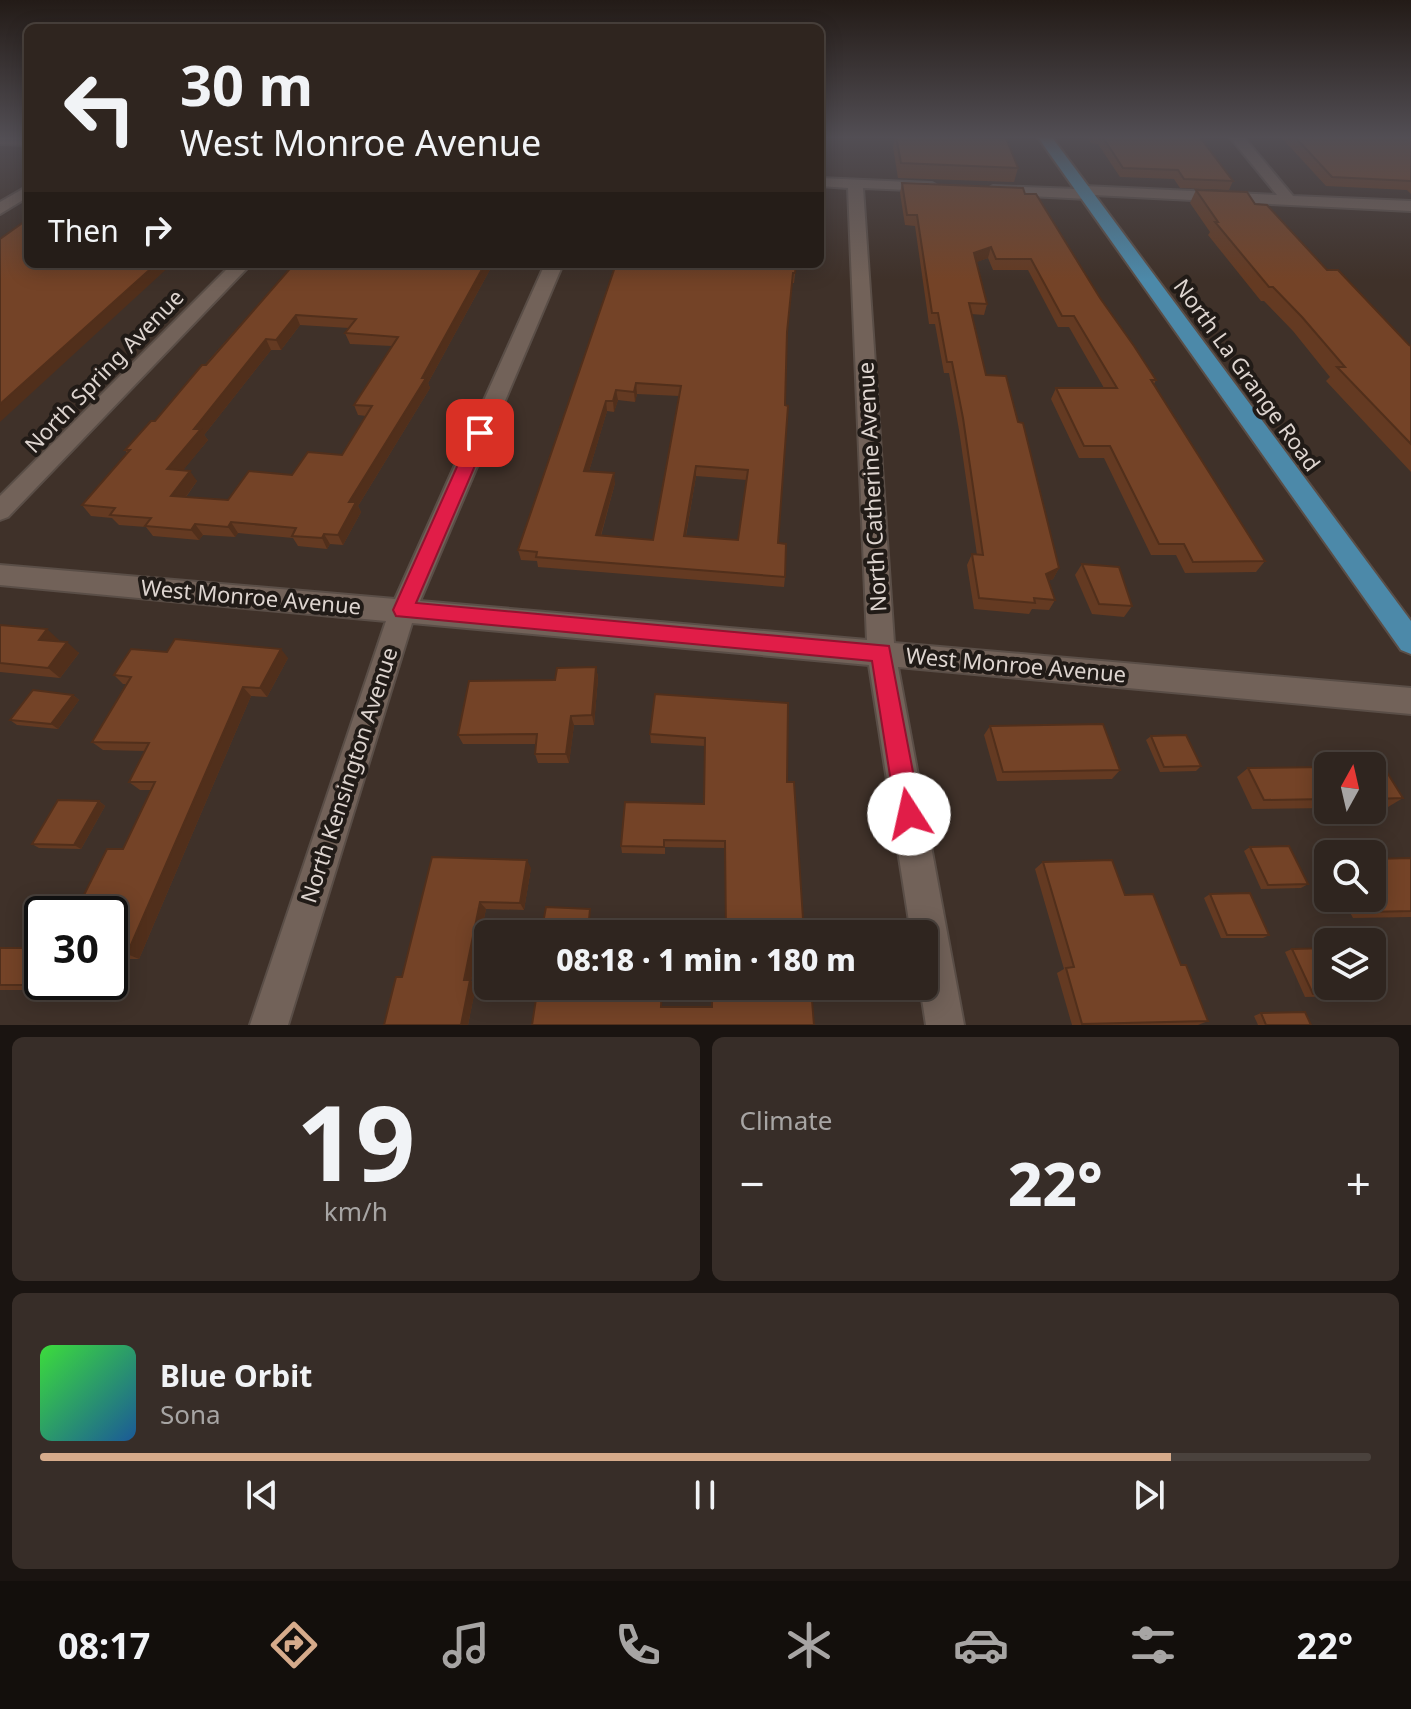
<!DOCTYPE html>
<html lang="en">
<head>
<meta charset="utf-8">
<style>
  :root { --surface:#2f251f; --page:#372d28; --text:#f1f3f6; --muted:#a7a5a4; --line:#4a423d; --accent:#d6ab8b }
  body { margin:0; font-family:"Noto Sans",sans-serif; background:var(--page); color:var(--text); height:100vh; display:flex; flex-direction:column; font-size:30px; white-space:nowrap }
  * { box-sizing:border-box; margin:0 }
  p { font-size:26px; color:var(--muted) }
  .icon { flex:none; width:44px; height:44px; fill:none; stroke:currentColor; stroke-width:2; stroke-linecap:round; stroke-linejoin:round }
  .map { position:relative; height:1025px; overflow:hidden }
  .sheet { display:flex; flex-direction:column; gap:12px; padding:12px; background:#1a1411; flex:1 }
  .sheet>* { flex:none }
  .guide { position:absolute; left:24px; top:24px; width:800px; height:244px; border-radius:12px; box-shadow:0 4px 20px #0003,0 0 0 2px var(--line); background:#2f251f; color:var(--text); overflow:hidden }
  .needle { width:52px; rotate:8deg }
  .buttons { position:absolute; left:1314px; top:752px; display:grid; gap:16px }
  .buttons a { display:grid; place-items:center; width:72px; height:72px; border-radius:12px; background:var(--surface); box-shadow:0 4px 20px #0003,0 0 0 2px var(--line); font-size:40px }
  .speed { position:absolute; left:24px; top:896px; display:flex; gap:16px; font-size:40px; font-weight:700; text-align:center }
  .speed>* { display:grid; place-content:center; width:104px; height:104px; border-radius:50%; background:var(--surface); box-shadow:0 4px 20px #0003,0 0 0 2px var(--line); line-height:1 }
  .speed .limit { border:4px solid #111; border-radius:12px; background:#fff; color:#111 }
  .pin { position:absolute; display:grid; place-items:center; width:68px; height:68px; color:#fff; margin:-34px; border-radius:16px; box-shadow:0 4px 12px #0006 }
  .me { position:absolute; width:88px; margin:-44px; rotate:350deg; stroke-linejoin:round; filter:drop-shadow(0 0 6px #0008) }
  .turn { display:flex; align-items:center; gap:28px; height:168px; padding:0 24px; font-size:36px }
  .turn .icon { width:104px; height:104px; stroke-width:2.5 }
  .turn b { display:block; font-size:56px; line-height:68px }
  .then { display:flex; align-items:center; height:76px; padding:0 24px; background:#0003; gap:16px; font-size:30px }
  .big { font-size:60px; font-weight:800; line-height:1.1 }
  .sheet .tile { flex:1; display:flex; flex-direction:column; justify-content:center; gap:12px; min-width:0; padding:0 28px; border-radius:12px; background:var(--page) }
  .sheet .dial { align-items:center; gap:0 }
  .dial b { font-size:104px; line-height:1 }
  .song { display:flex; align-items:center; gap:24px }
  .cover { width:96px; height:96px; border-radius:12px; background:linear-gradient(135deg,hsl(120 70% 55%),hsl(210 70% 35%)) }
  .played { height:8px; border-radius:4px; background:linear-gradient(90deg,var(--accent) 85%,var(--line) 85%) }
  .keys { display:flex; justify-content:space-around; direction:ltr }
  .heat { display:flex; justify-content:space-between; align-items:center; font-size:44px; direction:ltr }
  .sheet .tiles { flex:1; display:grid; gap:12px; grid-template-columns:1fr 1fr }
  .tile:last-child { grid-column:span 2 }
  .trip { position:absolute; left:474px; top:920px; width:464px; height:80px; border-radius:12px; background:var(--surface); box-shadow:0 4px 20px #0003,0 0 0 2px var(--line); font-weight:800; line-height:80px; text-align:center }
  .menu { display:flex; height:128px; justify-content:space-around; align-items:center; background:#130f0c; color:var(--muted) }
  .menu .icon { width:56px; height:56px }
  .menu .on { color:var(--accent) }
  .menu b { font-size:36px; color:var(--text) }
  .map>svg:first-child { display:block }
  .lines { fill:none; stroke-linecap:round; stroke-linejoin:round }
  .minor-casing { stroke:#5a4e47; stroke-width:4 }
  .major-casing { stroke:#5a4e47; stroke-width:4 }
  .minor { fill:#726259; fill-rule:evenodd }
  .major { fill:#4c89a9; fill-rule:evenodd }
  .wall { fill:#643a22; fill-rule:evenodd }
  .shaded-wall { fill:#512f1b }
  .building { fill:#744327; stroke:#512f1b; stroke-width:2; fill-rule:evenodd }
  .route { fill:#e11d48; stroke:#92132f; stroke-width:2 }
  .labels { text-anchor:middle; stroke-width:8; stroke-linejoin:round; paint-order:stroke }
  .street-label { font-size:22px; fill:#ded5d0; stroke:#211b17 }
</style>
</head>
<body>
<div class="map">
<svg width="1411" height="1025" viewBox="0 0 1411 1025">
  <rect width="100%" height="100%" fill="#3f3129"/>
  <g class="lines">
    <defs>
      <g id="minor">
        <polygon points="0,136 28,137 28,145 0,144"/>
        <polygon points="1229,136 1243,136 1293,196 1411,201 1411,211 1094,195 1087,199 993,194 986,190 993,186 1077,189 1084,186 1277,195"/>
        <polygon points="820,178 932,183 939,187 932,191 863,188 894,643 1411,688 1411,714 898,667 964,1025 926,1025 920,986 924,986 924,934 911,934 869,665 412,623 288,1025 250,1025 386,621 0,585 0,565 395,599 545,264 563,264 420,601 867,640 848,188 820,186"/>
        <polygon points="28,186 28,197 0,214 0,202"/>
        <polygon points="232,264 251,264 8,517 0,520 0,496"/>
      </g>
      <polygon id="major" points="1037,136 1051,136 1411,621 1411,654 1401,650"/>
    </defs>
    <use href="#minor" class="minor-casing"/>
    <use href="#major" class="major-casing"/>
    <use href="#minor" class="minor"/>
    <use href="#major" class="major"/>
  </g>
  <g class="wall">
    <polygon points="895,136 957,136 1018,168 1014,182 898,178 893,147"/>
    <polygon points="1087,136 1199,136 1233,181 1229,190 1180,188 1174,179 1120,177 1098,144 1091,143"/>
    <polygon points="1280,136 1411,136 1411,194 1407,190 1326,186"/>
    <polygon points="902,183 1025,194 1100,298 1156,380 1154,384 1265,561 1256,572 1185,573 1176,555 1151,555 1104,458 1079,458 1051,399 1056,388 1104,388 1069,327 1058,327 1028,270 993,270 988,258 976,262 987,304 984,315 971,314 986,375 1018,422 1059,568 1053,579 1048,581 1055,600 1049,610 1032,609 1029,614 974,609 967,565 972,554 977,555 959,430 949,373 944,373 935,324 929,324 915,226 905,225 900,193"/>
    <polygon points="1196,190 1255,204 1409,345 1411,346 1411,472 1326,381 1330,377 1293,331 1264,301 1261,301 1208,235 1210,232 1190,203"/>
    <path d="M 294,264 L 493,264 L 428,383 L 430,388 L 358,506 L 361,512 L 343,545 L 330,544 L 327,549 L 298,546 L 293,538 L 238,533 L 235,537 L 203,535 L 199,540 L 153,536 L 146,527 L 119,525 L 112,518 L 91,516 L 82,505 L 127,453 L 125,450 L 155,421 ZM 300,325 L 349,328 L 345,333 L 350,344 L 392,346 L 354,405 L 358,415 L 366,416 L 342,455 L 228,500 L 186,497 L 197,481 L 183,470 L 208,440 L 204,435 L 271,350 L 281,350 Z"/>
    <path d="M 616,264 L 796,264 L 794,283 L 792,283 L 787,332 L 778,543 L 785,577 L 784,587 L 538,567 L 537,561 L 521,560 L 518,550 ZM 637,394 L 679,396 L 653,540 L 601,536 L 615,483 L 589,471 L 607,411 L 614,412 L 618,400 L 635,402 ZM 696,476 L 747,480 L 738,540 L 686,536 Z"/>
    <polygon points="1082,564 1132,606 1124,617 1092,614 1075,575"/>
    <polygon points="0,625 59,640 58,641 79,653 60,678 0,672"/>
    <polygon points="167,652 288,658 267,697 251,696 139,959 112,959 110,964 110,914 80,903 123,849 151,790 140,790 129,782 145,751 103,750 92,742 126,684 123,684 114,675"/>
    <polygon points="596,667 598,678 594,725 574,725 569,763 538,763 535,754 536,744 463,744 458,735 555,680"/>
    <polygon points="655,694 787,782 725,848 665,847 665,854 622,853 621,846 704,804 705,746 651,743 650,734"/>
    <polygon points="73,695 79,700 58,729 17,725 10,720"/>
    <polygon points="990,726 1120,770 1112,779 997,781 984,735"/>
    <polygon points="1151,736 1201,766 1196,771 1160,772 1146,740"/>
    <polygon points="1372,766 1403,798 1388,807 1372,807"/>
    <polygon points="1328,767 1328,808 1252,809 1237,777 1248,768"/>
    <polygon points="99,801 105,806 81,849 39,848 32,844"/>
    <polygon points="1250,847 1308,884 1301,888 1261,889 1244,851"/>
    <polygon points="432,857 531,868 524,910 486,909 471,981 476,985 468,1025 384,1025 402,977"/>
    <polygon points="1411,858 1411,917 1353,918 1342,898 1372,898"/>
    <polygon points="1043,862 1125,895 1181,965 1208,1021 1198,1025 1072,1025 1057,973 1064,969 1035,869"/>
    <polygon points="1210,894 1269,935 1263,938 1221,938 1204,898"/>
    <polygon points="0,948 36,948 42,982 102,982 99,990 0,990"/>
    <polygon points="1292,949 1357,993 1349,996 1305,997 1285,952"/>
    <polygon points="1261,1013 1311,1025 1258,1025 1254,1016"/>
  </g>
  <g class="shaded-wall">
    <polygon points="991,247 988,258 971,264 974,253"/>
    <polygon points="156,264 172,264 0,422 0,404"/>
    <polygon points="485,264 493,264 428,383 430,388 358,506 361,512 343,545 338,535 349,502 422,378"/>
    <polygon points="296,315 300,325 281,350 276,340"/>
    <polygon points="266,339 271,350 204,435 208,440 175,480 167,469 194,429"/>
    <polygon points="636,383 637,394 635,402 634,392"/>
    <polygon points="616,390 618,400 614,412 613,401"/>
    <polygon points="606,401 607,411 586,481 584,471"/>
    <polygon points="696,466 696,476 684,546 684,536"/>
    <polygon points="190,471 197,481 179,506 171,496"/>
    <polygon points="614,473 615,483 598,545 596,535"/>
    <polygon points="231,522 238,533 235,537 228,527"/>
    <polygon points="195,524 203,535 199,540 191,530"/>
    <polygon points="324,534 330,544 327,549 322,538"/>
    <polygon points="1059,568 1053,579 1040,585 1046,574"/>
    <polygon points="47,629 59,640 51,650 39,640"/>
    <polygon points="67,642 79,653 60,678 48,668"/>
    <polygon points="281,649 288,658 267,697 260,688"/>
    <polygon points="596,667 598,678 594,725 592,715"/>
    <polygon points="243,687 251,696 139,959 127,954"/>
    <polygon points="73,695 79,700 58,729 51,724"/>
    <polygon points="571,716 574,725 569,763 566,754"/>
    <polygon points="99,801 105,806 81,849 74,845"/>
    <polygon points="527,860 531,868 524,910 520,903"/>
    <polygon points="480,902 486,909 471,981 476,985 468,1025 461,1025 464,980"/>
    <polygon points="87,982 102,982 99,990 85,985"/>
  </g>
  <g class="building">
    <polygon points="24,136 28,136 28,142 25,144 22,138"/>
    <polygon points="896,136 1006,138 1018,168 901,163"/>
    <polygon points="1102,136 1199,136 1233,181 1184,179 1178,170 1123,168"/>
    <polygon points="1294,136 1411,136 1411,181 1332,177"/>
    <polygon points="902,183 1023,188 1025,194 1036,194 1100,298 1134,346 1156,380 1151,380 1265,561 1193,562 1184,544 1159,544 1110,446 1084,446 1056,388 1117,388 1074,316 1062,316 1031,259 996,259 991,247 974,253 987,304 969,303 986,375 1006,376 1018,422 1023,423 1059,568 1046,574 1055,600 1034,598 1035,603 979,598 972,554 983,555 963,418 952,362 947,362 938,313 932,313 917,215 907,215"/>
    <polygon points="1196,190 1247,192 1255,204 1267,205 1327,270 1338,270 1409,345 1411,346 1411,444 1337,367 1345,367 1302,317 1273,287 1269,287 1215,222 1218,222"/>
    <polygon points="28,219 28,264 156,264 0,404 0,239"/>
    <path d="M 294,264 L 485,264 L 422,378 L 426,378 L 349,502 L 356,502 L 338,535 L 324,534 L 322,538 L 292,536 L 296,528 L 231,522 L 228,527 L 195,524 L 191,530 L 145,526 L 151,518 L 110,515 L 115,508 L 82,505 L 130,450 L 125,450 L 151,421 L 155,421 L 202,365 L 206,365 ZM 296,315 L 356,319 L 345,333 L 398,337 L 354,405 L 372,406 L 342,455 L 308,452 L 292,475 L 249,471 L 228,500 L 171,496 L 190,471 L 167,469 L 201,429 L 194,429 L 266,339 L 276,340 Z"/>
    <path d="M 616,264 L 796,264 L 795,273 L 793,273 L 787,332 L 785,405 L 788,406 L 778,543 L 786,544 L 785,577 L 536,557 L 537,552 L 518,550 ZM 636,383 L 681,386 L 653,540 L 596,535 L 614,473 L 584,471 L 606,401 L 613,401 L 616,390 L 634,392 ZM 696,466 L 748,470 L 738,540 L 684,536 Z"/>
    <polygon points="1082,564 1119,567 1132,606 1099,604"/>
    <polygon points="0,625 47,629 39,640 67,642 48,668 0,663"/>
    <polygon points="175,639 281,649 260,688 243,687 127,954 110,954 110,914 53,914 59,903 80,903 107,849 123,849 155,782 129,782 149,743 92,742 131,677 114,675 131,649 167,652"/>
    <polygon points="596,667 592,715 571,716 566,754 535,754 537,734 458,735 469,681 555,680 557,668"/>
    <polygon points="33,690 73,695 51,724 10,720"/>
    <polygon points="655,694 788,703 787,782 794,782 804,934 726,934 725,841 664,840 664,847 621,846 625,802 704,804 705,738 650,734"/>
    <polygon points="1103,724 1120,770 1003,772 990,726"/>
    <polygon points="1186,735 1201,766 1164,767 1151,736"/>
    <polygon points="1369,766 1383,766 1403,798 1372,799 1372,766"/>
    <polygon points="1328,767 1328,799 1264,800 1248,768"/>
    <polygon points="58,800 99,801 74,845 32,844"/>
    <polygon points="1289,846 1308,884 1268,885 1250,847"/>
    <polygon points="432,857 527,860 520,903 480,902 464,980 470,980 461,1025 384,1025 396,977 402,977"/>
    <polygon points="1411,858 1411,911 1368,912 1361,898 1372,898 1372,859"/>
    <polygon points="1112,860 1125,895 1153,894 1181,965 1186,965 1208,1021 1082,1024 1066,968 1074,967 1043,862"/>
    <polygon points="1250,893 1269,935 1227,935 1210,894"/>
    <polygon points="546,907 590,909 589,920 657,921 657,934 541,934"/>
    <polygon points="42,936 42,982 87,982 85,985 0,985 0,948 36,948"/>
    <polygon points="1328,948 1328,986 1353,986 1357,993 1313,994 1292,949"/>
    <polygon points="538,986 662,986 661,1007 712,1007 712,986 807,986 807,988 811,988 814,1025 532,1025"/>
    <polygon points="1305,1012 1311,1025 1266,1025 1261,1013"/>
  </g>
  <linearGradient id="sky" x2="0" y2="1"><stop stop-color="#231b17"/><stop offset="0.49" stop-color="#524e54"/><stop offset="1" stop-color="#524e54" stop-opacity="0"/></linearGradient>
  <rect width="1411" height="280" fill="url(#sky)"/>
  <polygon class="route" points="480,427 489,433 416,603 889,646 921,814 917,823 909,827 900,823 896,814 872,661 396,616 393,610 472,433"/>
  <g class="labels">
    <g class="street-label">
      <text transform="translate(104 371) rotate(-46)" y="8">North Spring Avenue</text>
      <text transform="translate(1247 375) rotate(54)" y="8">North La Grange Road</text>
      <text transform="translate(872 487) rotate(-93)" y="8">North Catherine Avenue</text>
      <text transform="translate(251 597) rotate(5)" y="8">West Monroe Avenue</text>
      <text transform="translate(1016 665) rotate(5)" y="8">West Monroe Avenue</text>
      <text transform="translate(349 775) rotate(-72)" y="8">North Kensington Avenue</text>
    </g>
  </g>
</svg>
<div class="buttons">
<a><svg class="needle" viewBox="-14 -14 28 28"><path d="M0-13l5 13h-10z" fill="#e53935"/><path d="M0 13l5-13h-10z" fill="#a7a5a4"/></svg></a>
<a><svg class="icon" aria-label="search" viewBox="0 0 24 24"><circle cx="10" cy="10" r="6"/><path d="M15 15l6 6"/></svg></a>
<a><svg class="icon" aria-label="layers" viewBox="0 0 24 24"><path d="M12 4l9 5-9 5-9-5zM3 14l9 5 9-5"/></svg></a>
</div>
<div class="speed"><div class="limit">30</div></div>
<div class="pin" style="left:480px;top:433px;background:#d93025"><svg class="icon" aria-label="arrive" viewBox="0 0 24 24"><path d="M6 21V4h12l-3 4 3 4H6"/></svg></div>
<svg class="me" style="left:909px;top:814px" viewBox="-20 -20 40 40"><circle r="19" fill="#fff"/><path d="M0-13L10 11 0 6-10 11z" fill="#e11d48"/></svg>
<div class="trip">08:18 · 1 min · 180 m</div>
<div class="guide">
<div class="turn"><svg class="icon" aria-label="left" viewBox="0 0 24 24"><path d="M17 20v-9H6M10 6l-5 5 5 5"/></svg><div><b>30 m</b>West Monroe Avenue</div></div>
<div class="then">Then<svg class="icon" aria-label="right" viewBox="0 0 24 24"><path d="M7 20v-9h11M14 6l5 5-5 5"/></svg></div>
</div>
</div>
<section class="sheet">
<div class="tiles">
<div class="tile dial"><b>19</b><p>km/h</p></div>
<div class="tile"><p>Climate</p>
<div class="heat"><a>−</a><b class="big">22°</b><a>+</a></div>
</div>
<div class="tile">
<div class="song"><i class="cover"></i><div><b>Blue Orbit</b><p>Sona</p></div></div>
<div class="played"></div>
<div class="keys"><svg class="icon" aria-label="previous" viewBox="0 0 24 24"><path d="M18 5L8 12l10 7zM5 5v14"/></svg><svg class="icon" aria-label="pause" viewBox="0 0 24 24"><path d="M8 5v14M16 5v14"/></svg><svg class="icon" aria-label="next" viewBox="0 0 24 24"><path d="M6 5l10 7-10 7zM19 5v14"/></svg></div>
</div>
</div>
</section>
<nav class="menu">
<b>08:17</b>
<svg class="icon on" aria-label="directions" viewBox="0 0 24 24"><path d="M12 3l9 9-9 9-9-9zM9 14v-3h6M13 9l2 2-2 2"/></svg>
<svg class="icon" aria-label="music" viewBox="0 0 24 24"><path d="M9 18V5l10-2v13"/><circle cx="6" cy="18" r="3"/><circle cx="16" cy="16" r="3"/></svg>
<svg class="icon" aria-label="phone" viewBox="0 0 24 24"><path d="M5 4h4l2 5-3 2q2 4 5 5l2-3 5 2v4C11 20 4 13 5 4z"/></svg>
<svg class="icon" aria-label="climate" viewBox="0 0 24 24"><path d="M12 3v18M4 7l16 10M4 17L20 7"/></svg>
<svg class="icon" aria-label="car" viewBox="0 0 24 24"><path d="M5 17H2v-5l4-1 3-4h7l3 4 3 1v5h-3M9 17h6M6 11h13"/><circle cx="7" cy="17" r="2"/><circle cx="17" cy="17" r="2"/></svg>
<svg class="icon" aria-label="filters" viewBox="0 0 24 24"><path d="M4 7h16M4 17h16"/><circle cx="9" cy="7" r="2"/><circle cx="15" cy="17" r="2"/></svg>
<b>22°</b>
</nav>
</body>
</html>
